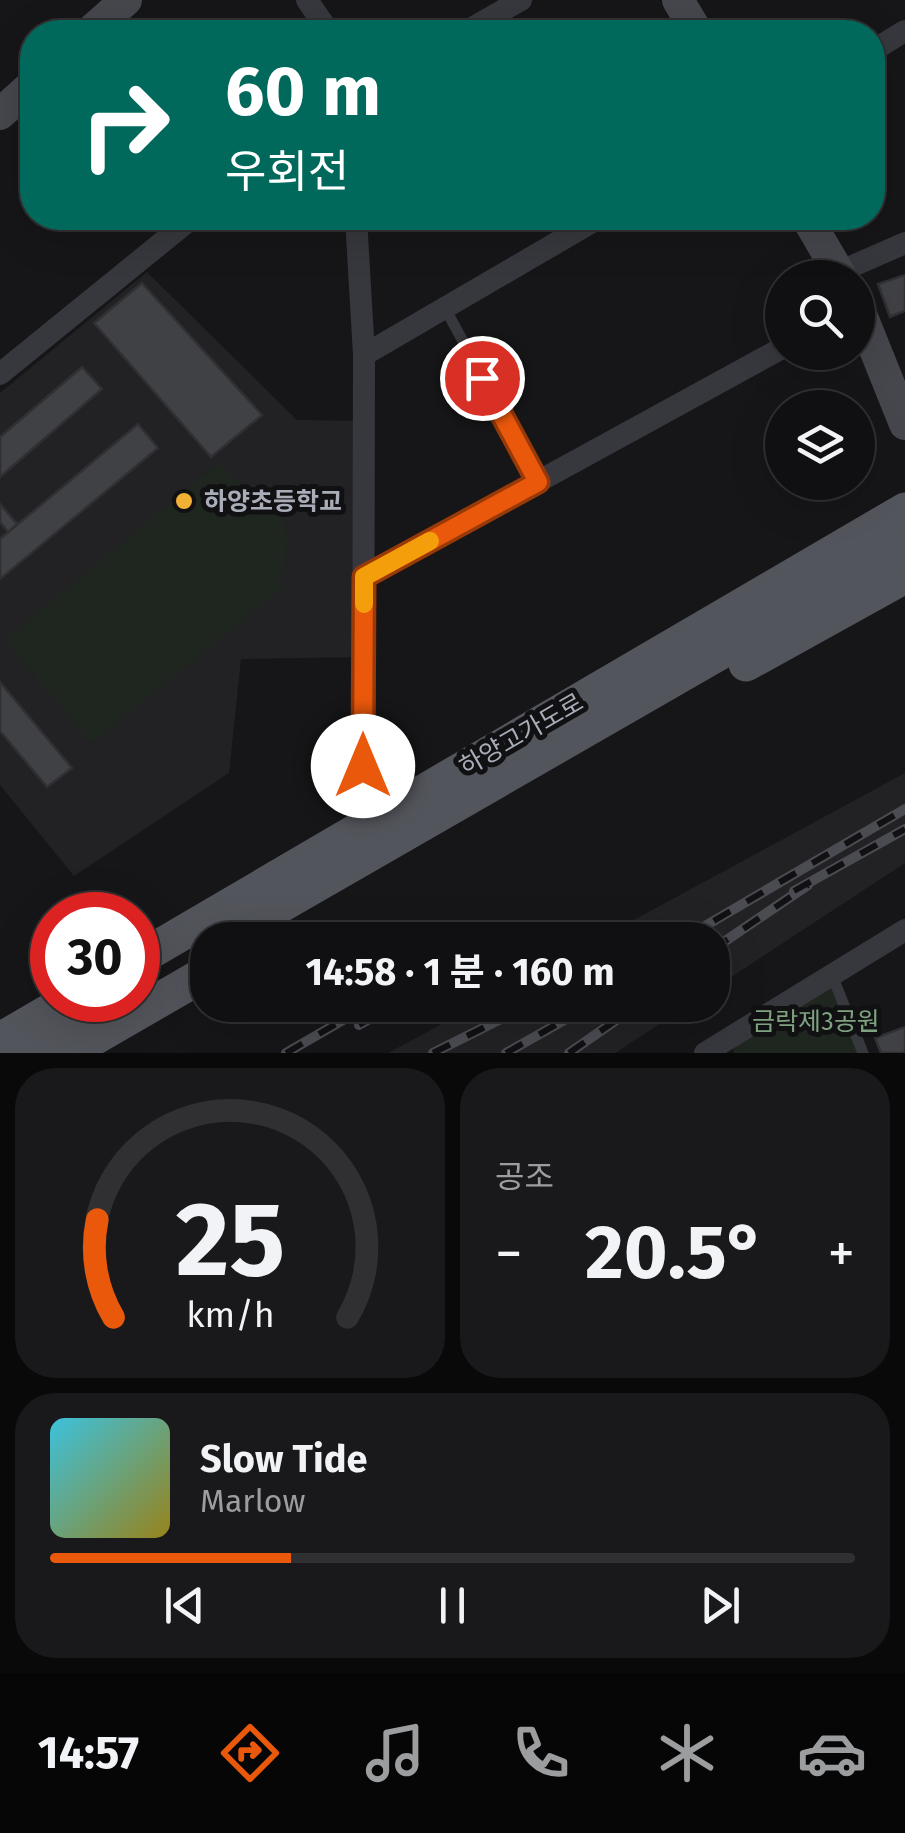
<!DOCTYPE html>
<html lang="ko">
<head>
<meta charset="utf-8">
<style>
  :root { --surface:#101012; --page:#19191b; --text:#f1f3f6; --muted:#9c9d9f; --line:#303032; --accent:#ea580c }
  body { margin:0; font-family:"Fira Sans","Noto Sans KR",sans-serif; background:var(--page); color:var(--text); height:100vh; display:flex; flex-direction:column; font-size:38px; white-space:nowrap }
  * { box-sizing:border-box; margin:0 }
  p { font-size:32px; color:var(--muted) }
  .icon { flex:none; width:55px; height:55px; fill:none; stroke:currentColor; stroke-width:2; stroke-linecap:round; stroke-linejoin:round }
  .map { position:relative; height:1053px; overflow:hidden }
  .sheet { display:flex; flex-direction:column; gap:15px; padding:15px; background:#09090a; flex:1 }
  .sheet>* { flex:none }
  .guide { position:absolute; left:20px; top:20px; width:865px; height:210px; border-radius:40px; box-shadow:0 10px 40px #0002,0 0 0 2px var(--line); background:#00695c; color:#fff; overflow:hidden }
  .tools { position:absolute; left:765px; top:260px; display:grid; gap:20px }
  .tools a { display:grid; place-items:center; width:110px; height:110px; border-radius:50%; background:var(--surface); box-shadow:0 10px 40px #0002,0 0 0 2px var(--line); font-size:50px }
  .speed { position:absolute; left:30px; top:892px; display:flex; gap:20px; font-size:50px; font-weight:700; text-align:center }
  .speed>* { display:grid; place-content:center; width:130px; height:130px; border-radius:50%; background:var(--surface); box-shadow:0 10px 40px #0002,0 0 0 2px var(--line); line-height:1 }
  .speed .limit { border:15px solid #d22; background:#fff; color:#111 }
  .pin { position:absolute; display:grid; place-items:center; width:85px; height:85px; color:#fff; margin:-42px; border:5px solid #fff; border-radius:50%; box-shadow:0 2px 10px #0007 }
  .me { position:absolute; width:110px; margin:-55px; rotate:0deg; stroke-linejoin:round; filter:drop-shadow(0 0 8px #0008) }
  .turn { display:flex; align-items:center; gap:35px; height:210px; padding:0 40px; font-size:45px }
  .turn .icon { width:130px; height:130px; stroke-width:2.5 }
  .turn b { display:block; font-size:70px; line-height:85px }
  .big { font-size:75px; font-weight:700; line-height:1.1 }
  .sheet .tile { flex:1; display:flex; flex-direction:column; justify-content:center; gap:15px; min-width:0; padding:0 35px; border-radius:40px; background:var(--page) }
  .sheet .dial { align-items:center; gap:0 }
  .dial svg { height:260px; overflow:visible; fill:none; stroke:var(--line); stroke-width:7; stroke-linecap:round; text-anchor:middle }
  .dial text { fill:var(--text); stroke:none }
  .song { display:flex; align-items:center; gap:30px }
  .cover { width:120px; height:120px; border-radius:15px; background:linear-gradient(135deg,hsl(190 70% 55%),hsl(50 70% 35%)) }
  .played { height:10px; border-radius:5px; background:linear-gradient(90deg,var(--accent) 30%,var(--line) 30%) }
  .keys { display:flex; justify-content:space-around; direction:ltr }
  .heat { display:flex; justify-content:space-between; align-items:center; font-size:55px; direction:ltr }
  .sheet .tiles { flex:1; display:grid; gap:15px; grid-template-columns:1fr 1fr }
  .tile:last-child { grid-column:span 2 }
  .trip { position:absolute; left:190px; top:922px; width:540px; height:100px; border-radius:40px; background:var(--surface); box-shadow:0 10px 40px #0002,0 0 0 2px var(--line); font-weight:700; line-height:100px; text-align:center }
  .menu { display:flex; height:160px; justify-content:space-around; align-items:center; background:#060607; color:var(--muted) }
  .menu .icon { width:70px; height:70px }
  .menu .on { color:var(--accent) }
  .menu b { font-size:45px; color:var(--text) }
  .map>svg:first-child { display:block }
  .built { fill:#222225 }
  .green { fill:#1e261f }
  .building { fill:#404145; stroke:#303034; stroke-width:2.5 }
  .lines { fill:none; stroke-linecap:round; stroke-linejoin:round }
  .lane { stroke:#37383d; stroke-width:11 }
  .street { stroke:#37383d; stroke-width:22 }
  .secondary { stroke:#45474d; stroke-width:32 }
  .primary { stroke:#53555c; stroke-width:35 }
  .rail-casing { stroke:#4a4c52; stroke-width:10 }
  .rail { stroke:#111113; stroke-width:6; stroke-dasharray:19; stroke-linecap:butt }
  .route-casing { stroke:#983908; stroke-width:25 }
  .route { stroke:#ea580c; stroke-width:18 }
  .slow { stroke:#f59e0b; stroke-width:18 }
  .poi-dot { fill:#f2b134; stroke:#111113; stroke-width:4 }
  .labels { text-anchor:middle; stroke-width:10; stroke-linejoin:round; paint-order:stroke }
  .poi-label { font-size:25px; font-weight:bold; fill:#a8adb8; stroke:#111113; text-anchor:start }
  .street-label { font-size:25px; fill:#a8adb8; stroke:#111113 }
  .park-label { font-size:25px; fill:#7fa381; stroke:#111113 }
</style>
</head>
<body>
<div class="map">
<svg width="905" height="1053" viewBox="0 0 905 1053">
  <rect width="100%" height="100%" fill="#161618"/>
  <g class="built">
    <polygon points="147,272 297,420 368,421 367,657 241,659 229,773 74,876 0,785 0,393"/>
    <polygon points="905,773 905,863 713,989 712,940 597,940"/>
    <polygon points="477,1005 689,1005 615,1053 388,1053"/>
  </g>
  <g class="green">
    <path d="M 218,463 L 238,485 C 287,491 297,540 278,580 L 284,587 L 92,743 L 5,640 Z"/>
    <polygon points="832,975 863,1053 734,1053 729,1038"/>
  </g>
  <g class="building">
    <polygon points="905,275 905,311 890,317 878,284"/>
    <polygon points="142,283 262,415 211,457 94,323"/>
    <polygon points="82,367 102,389 0,477 0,437"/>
    <polygon points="138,424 158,448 0,579 0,539"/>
    <polygon points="0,504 17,524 8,532 0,522"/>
    <polygon points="0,682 72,768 47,787 0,731"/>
    <polygon points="905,1027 905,1053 881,1053 875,1038"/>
  </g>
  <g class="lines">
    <g class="lane">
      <polyline points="445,308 539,482"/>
      <polyline points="832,975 863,1053"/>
    </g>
    <g class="street">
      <polyline points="307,0 329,32"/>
      <polyline points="465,32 521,0"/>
      <polyline points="872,51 905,31"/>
      <polyline points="356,218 364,355 363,804"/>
      <polyline points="839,272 905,243"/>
      <polyline points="364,355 599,218"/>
      <polyline points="0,374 192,218"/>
      <polyline points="364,577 782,348"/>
      <polyline points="705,1053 905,930"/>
    </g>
    <g class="secondary">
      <polyline points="678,0 697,32"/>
      <polyline points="90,32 126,0"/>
      <polyline points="0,114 32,85"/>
      <polyline points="807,218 842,278"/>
      <polyline points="858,307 905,424"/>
    </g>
    <g class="primary">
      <polyline points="746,664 905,576"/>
      <polyline points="220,940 905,546"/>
      <polyline points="138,959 905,510"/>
      <polyline points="0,1040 50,1011"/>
      <polyline points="25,1053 89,1016"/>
      <polyline points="68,1053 208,972"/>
    </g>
    <defs>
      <g id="rail">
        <polyline points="794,891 905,829"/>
        <polyline points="681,940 905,809"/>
        <polyline points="712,950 808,885"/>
        <polyline points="359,1025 394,1005"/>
        <polyline points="286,1053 369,1005"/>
        <polyline points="433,1053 529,1005"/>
        <polyline points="506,1053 591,1005"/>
        <polyline points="569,1053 638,1005"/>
      </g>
    </defs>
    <use href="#rail" class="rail-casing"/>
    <use href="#rail" class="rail"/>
  </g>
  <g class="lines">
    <defs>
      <polyline id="route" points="363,766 364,577 538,482 482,378"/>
    </defs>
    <use href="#route" class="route-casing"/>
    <use href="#route" class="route"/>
    <polyline class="slow" points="364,604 364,577 430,541"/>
  </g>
  <circle class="poi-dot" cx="184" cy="501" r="10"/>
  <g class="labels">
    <g class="poi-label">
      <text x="204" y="510">하양초등학교</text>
    </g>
    <g class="street-label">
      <text transform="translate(521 734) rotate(-30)" y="9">하양고가도로</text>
    </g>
    <g class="park-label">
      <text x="816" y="1030">금락제3공원</text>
    </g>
  </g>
</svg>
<div class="tools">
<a><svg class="icon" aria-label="search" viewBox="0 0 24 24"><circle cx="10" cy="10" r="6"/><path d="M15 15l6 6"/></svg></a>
<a><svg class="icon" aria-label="layers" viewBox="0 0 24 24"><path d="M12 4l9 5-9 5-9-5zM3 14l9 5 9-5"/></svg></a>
</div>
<div class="speed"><div class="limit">30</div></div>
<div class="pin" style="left:482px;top:378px;background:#d93025"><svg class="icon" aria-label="arrive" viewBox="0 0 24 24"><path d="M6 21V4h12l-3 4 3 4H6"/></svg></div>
<svg class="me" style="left:363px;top:766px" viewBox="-20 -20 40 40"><circle r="19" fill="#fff"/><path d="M0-13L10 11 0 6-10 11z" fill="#ea580c"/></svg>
<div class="trip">14:58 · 1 분 · 160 m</div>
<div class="guide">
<div class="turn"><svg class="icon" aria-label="right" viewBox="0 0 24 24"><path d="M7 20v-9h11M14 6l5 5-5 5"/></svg><div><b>60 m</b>우회전</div></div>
</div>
</div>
<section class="sheet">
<div class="tiles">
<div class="tile dial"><svg viewBox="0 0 100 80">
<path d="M14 69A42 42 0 1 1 86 69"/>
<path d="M14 69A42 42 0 0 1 9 39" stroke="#ea580c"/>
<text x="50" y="56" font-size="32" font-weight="700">25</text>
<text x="50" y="72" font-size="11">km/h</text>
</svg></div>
<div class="tile"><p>공조</p>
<div class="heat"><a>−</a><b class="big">20.5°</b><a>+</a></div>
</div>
<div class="tile">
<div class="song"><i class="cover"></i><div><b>Slow Tide</b><p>Marlow</p></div></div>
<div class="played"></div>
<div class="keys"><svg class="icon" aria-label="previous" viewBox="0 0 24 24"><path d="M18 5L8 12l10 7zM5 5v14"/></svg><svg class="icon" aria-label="pause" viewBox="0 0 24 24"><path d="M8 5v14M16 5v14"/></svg><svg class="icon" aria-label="next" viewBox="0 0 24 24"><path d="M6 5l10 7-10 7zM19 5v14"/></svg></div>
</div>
</div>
</section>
<nav class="menu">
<b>14:57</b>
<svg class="icon on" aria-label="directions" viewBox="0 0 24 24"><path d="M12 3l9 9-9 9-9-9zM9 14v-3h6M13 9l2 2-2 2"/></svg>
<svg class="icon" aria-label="music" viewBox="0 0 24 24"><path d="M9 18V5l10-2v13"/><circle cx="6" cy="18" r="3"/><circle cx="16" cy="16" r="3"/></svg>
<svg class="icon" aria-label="phone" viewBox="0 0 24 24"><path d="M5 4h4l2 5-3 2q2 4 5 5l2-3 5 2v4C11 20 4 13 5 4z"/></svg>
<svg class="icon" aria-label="climate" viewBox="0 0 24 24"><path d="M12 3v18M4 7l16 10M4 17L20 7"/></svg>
<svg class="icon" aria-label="car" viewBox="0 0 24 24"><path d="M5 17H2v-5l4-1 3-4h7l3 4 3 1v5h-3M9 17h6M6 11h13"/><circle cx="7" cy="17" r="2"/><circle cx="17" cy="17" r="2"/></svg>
</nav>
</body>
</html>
